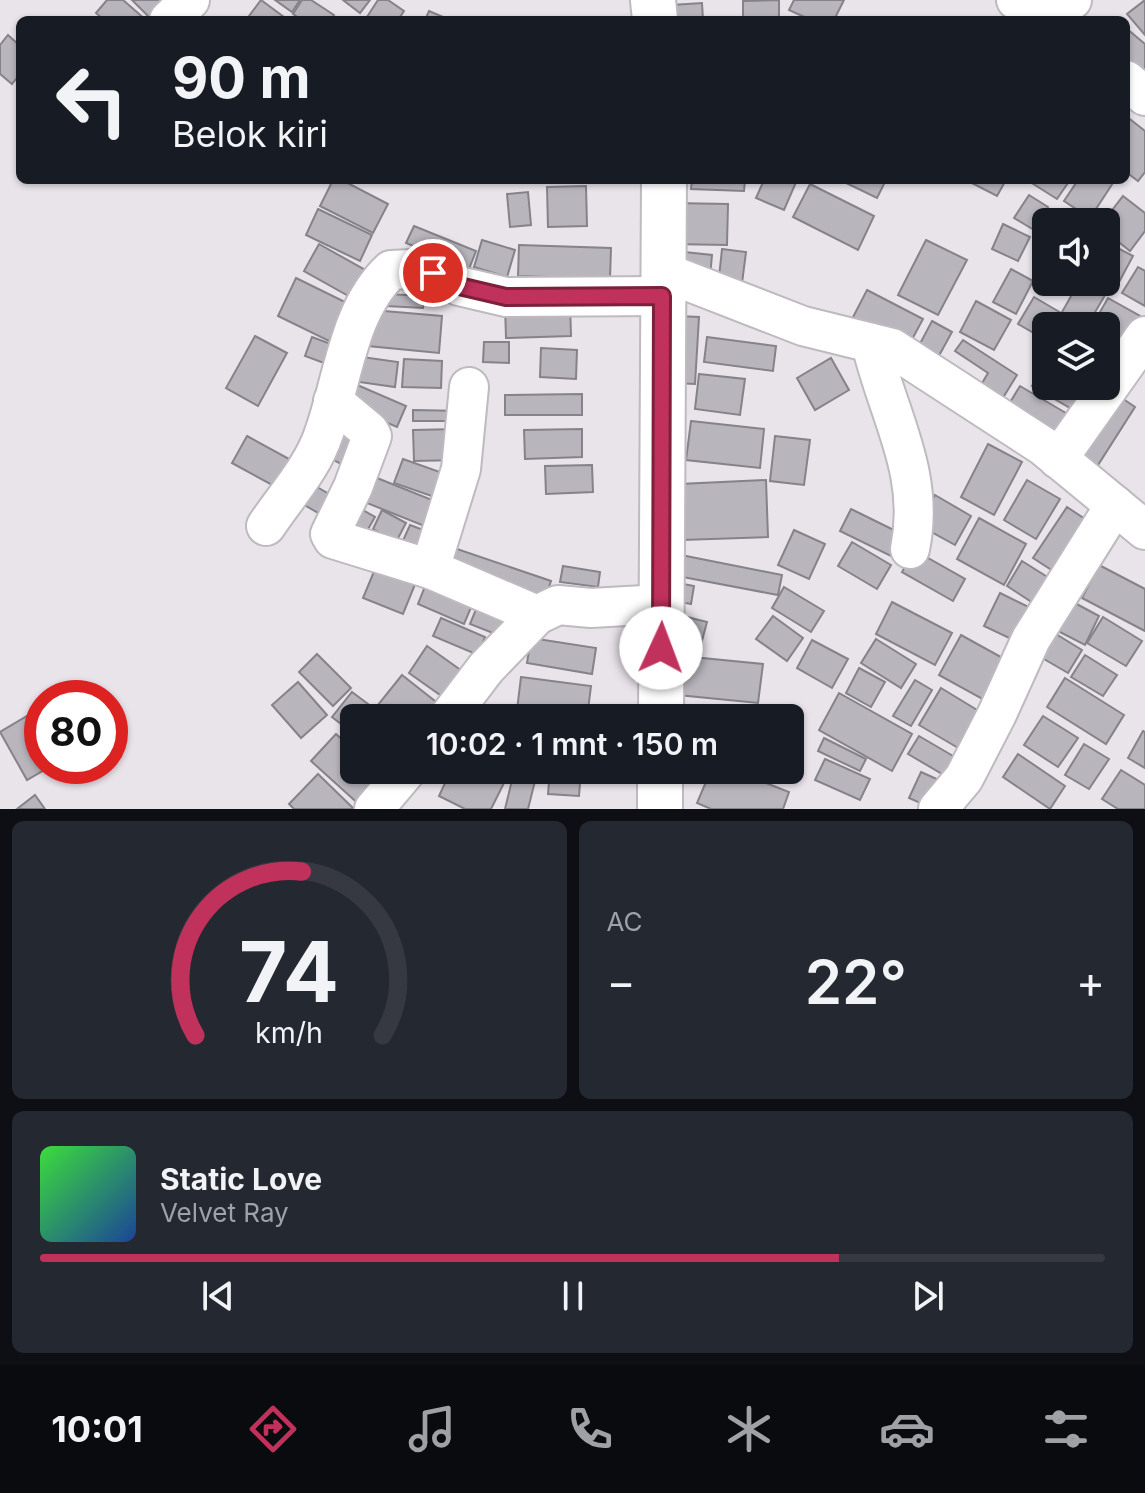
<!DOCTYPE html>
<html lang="id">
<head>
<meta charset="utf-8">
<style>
  :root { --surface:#171b24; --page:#242831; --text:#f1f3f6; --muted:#9ea1a6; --line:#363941; --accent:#c0315b }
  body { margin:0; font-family:Inter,sans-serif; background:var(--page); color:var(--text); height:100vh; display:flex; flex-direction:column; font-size:30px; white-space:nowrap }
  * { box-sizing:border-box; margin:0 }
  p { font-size:26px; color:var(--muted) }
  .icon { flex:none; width:44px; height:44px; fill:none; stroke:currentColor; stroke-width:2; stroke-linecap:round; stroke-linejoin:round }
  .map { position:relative; height:809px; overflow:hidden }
  .side { display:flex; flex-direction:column; gap:12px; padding:12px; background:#0d0f14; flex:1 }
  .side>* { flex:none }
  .hud { position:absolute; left:16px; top:16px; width:1114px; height:168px; border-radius:12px; box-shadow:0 2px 6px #0004; background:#171b24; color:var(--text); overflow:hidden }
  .fabs { position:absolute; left:1032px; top:208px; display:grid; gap:16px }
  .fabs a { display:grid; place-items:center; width:88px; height:88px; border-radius:12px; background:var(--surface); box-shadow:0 2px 6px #0004; font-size:40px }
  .speed { position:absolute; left:24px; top:680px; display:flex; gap:16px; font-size:40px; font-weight:700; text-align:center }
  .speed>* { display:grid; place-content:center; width:104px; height:104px; border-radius:50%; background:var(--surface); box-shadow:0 2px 6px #0004; line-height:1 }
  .speed .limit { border:12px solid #d22; background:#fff; color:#111 }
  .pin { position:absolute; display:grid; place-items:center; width:68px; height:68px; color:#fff; margin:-34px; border:4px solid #fff; border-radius:50%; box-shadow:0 2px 8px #0007 }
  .me { position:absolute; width:88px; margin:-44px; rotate:2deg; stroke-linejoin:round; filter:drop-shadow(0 0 6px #0008) }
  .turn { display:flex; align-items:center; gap:28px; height:168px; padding:0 24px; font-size:36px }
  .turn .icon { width:104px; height:104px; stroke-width:2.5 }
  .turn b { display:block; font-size:56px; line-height:68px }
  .big { font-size:60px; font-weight:600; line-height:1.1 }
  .side .card { flex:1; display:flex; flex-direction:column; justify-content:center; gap:12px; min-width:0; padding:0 28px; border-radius:12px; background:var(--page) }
  .side .dial { align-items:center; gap:0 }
  .dial svg { height:208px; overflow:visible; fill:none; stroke:var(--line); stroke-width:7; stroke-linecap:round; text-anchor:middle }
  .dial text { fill:var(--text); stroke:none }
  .song { display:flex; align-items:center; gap:24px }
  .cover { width:96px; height:96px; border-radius:12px; background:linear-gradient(135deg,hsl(120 70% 55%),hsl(220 70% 35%)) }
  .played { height:8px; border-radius:4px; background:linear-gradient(90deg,var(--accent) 75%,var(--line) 75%) }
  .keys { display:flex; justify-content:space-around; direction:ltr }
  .heat { display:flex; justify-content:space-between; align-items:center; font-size:44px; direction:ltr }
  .side .tiles { flex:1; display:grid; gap:12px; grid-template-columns:1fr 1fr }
  .card:last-child { grid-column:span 2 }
  .trip { position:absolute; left:340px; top:704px; width:464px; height:80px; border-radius:12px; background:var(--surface); box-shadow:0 2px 6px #0004; font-weight:600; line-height:80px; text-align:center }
  .menu { display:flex; height:128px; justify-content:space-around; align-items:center; background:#090b0e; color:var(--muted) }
  .menu .icon { width:56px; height:56px }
  .menu .active { color:var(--accent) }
  .menu b { font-size:36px; color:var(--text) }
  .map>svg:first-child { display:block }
  .building { fill:#b8b5bd; stroke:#858289; stroke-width:2 }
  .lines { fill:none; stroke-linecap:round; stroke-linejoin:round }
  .minor-casing { stroke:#bfb9c0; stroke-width:42 }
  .highway-casing { stroke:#bfb9c0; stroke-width:48 }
  .minor { stroke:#fff; stroke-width:38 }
  .highway { stroke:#fff; stroke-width:44 }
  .route-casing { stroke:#7d203b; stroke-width:20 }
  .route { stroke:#c0315b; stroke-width:14 }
</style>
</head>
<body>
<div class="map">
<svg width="1145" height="809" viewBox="0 0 1145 809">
  <rect width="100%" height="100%" fill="#e9e3ea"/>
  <g class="building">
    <polygon points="107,0 123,0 146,20 104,20 96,13"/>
    <polygon points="132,0 168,0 152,20"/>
    <polygon points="261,0 288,20 246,20"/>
    <polygon points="275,0 300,0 292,12"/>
    <polygon points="302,0 311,0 334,15 331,20 302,20 293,14"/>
    <polygon points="343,0 370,0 360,13"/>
    <polygon points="378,0 388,0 404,11 398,20 365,20"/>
    <polygon points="779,0 779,20 743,20 743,1"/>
    <polygon points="794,0 844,0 834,20 811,20 789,10"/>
    <polygon points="1145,0 1145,35 1127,14"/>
    <polygon points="702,3 703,20 657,20 656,6"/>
    <polygon points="429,11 450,20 425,20"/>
    <polygon points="1126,28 1145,44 1145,88 1126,75"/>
    <polygon points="8,35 20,46 20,74 12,84 0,74 0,45"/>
    <polygon points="1126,116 1145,131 1145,172 1138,181 1126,172"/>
    <polygon points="333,180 342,180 388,204 373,233 320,206"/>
    <polygon points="692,180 745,180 744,191 691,189"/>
    <polygon points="764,180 797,180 784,210 756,198"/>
    <polygon points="840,180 886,180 877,198"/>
    <polygon points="966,180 1006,180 997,196"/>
    <polygon points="1027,180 1070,180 1057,199"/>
    <polygon points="1078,180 1110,180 1113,183 1090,218 1064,201"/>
    <polygon points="810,184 874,216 858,250 793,217"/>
    <polygon points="586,186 587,226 548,227 547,187"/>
    <polygon points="528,192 531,225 510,227 507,194"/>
    <polygon points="1029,195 1048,207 1034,230 1014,218"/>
    <polygon points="1123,196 1145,213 1145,231 1130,251 1106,232 1106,222 1103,222"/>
    <polygon points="672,203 728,204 727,245 671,244"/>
    <polygon points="318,209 372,235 360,261 306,235"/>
    <polygon points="1003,224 1030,237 1018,261 992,249"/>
    <polygon points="414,226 476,251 469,269 406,243"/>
    <polygon points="482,240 515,250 507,277 474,267"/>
    <polygon points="926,240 967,260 938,315 898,295"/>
    <polygon points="1106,242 1133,256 1118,284 1106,278"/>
    <polygon points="319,244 367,271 352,298 304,271"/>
    <polygon points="519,245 611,248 610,279 518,276"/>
    <polygon points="722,249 746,252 740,299 717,296"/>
    <polygon points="675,251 712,255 709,288"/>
    <polygon points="1138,267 1145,271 1145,306 1122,293"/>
    <polygon points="1011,269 1033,281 1016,314 993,302"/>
    <polygon points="296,278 347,303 329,341 278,316"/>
    <polygon points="1079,282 1094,282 1108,290 1087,326 1062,312"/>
    <polygon points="867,290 923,319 908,347 852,319"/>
    <polygon points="387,294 424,296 423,308 386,306"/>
    <polygon points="1034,297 1068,317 1063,326 1046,326 1046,340 1018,324"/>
    <polygon points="1108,298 1140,316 1123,346 1106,336 1106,326 1092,326"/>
    <polygon points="976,301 1011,320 994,350 960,332"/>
    <polygon points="570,303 571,336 506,338 505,305"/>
    <polygon points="372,310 442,316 439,353 368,346"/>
    <polygon points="655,315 699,317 695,384 652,382"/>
    <polygon points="932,321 952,332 935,363 915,353"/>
    <polygon points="255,336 287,353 258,406 226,388"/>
    <polygon points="312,337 347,350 340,369 305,356"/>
    <polygon points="707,337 776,346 773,371 704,362"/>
    <polygon points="963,340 1017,375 996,409 975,395 988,373 955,351"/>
    <polygon points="484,342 509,342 509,363 483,362"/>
    <polygon points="541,348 577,350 576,379 540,377"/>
    <polygon points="362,357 398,362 395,387 359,382"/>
    <polygon points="831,358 849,390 815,410 797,378"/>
    <polygon points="404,359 442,361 441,388 402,387"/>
    <polygon points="1046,363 1046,386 1090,386 1077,412 1032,386"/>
    <polygon points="699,374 745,379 740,415 695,409"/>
    <polygon points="355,384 406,406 397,427 345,405"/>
    <polygon points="1020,386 1071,416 1054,445 1003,414"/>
    <polygon points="582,394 582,415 505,415 505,395"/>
    <polygon points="1116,394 1135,407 1091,476 1071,463"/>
    <polygon points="413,410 463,411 463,421 413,421"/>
    <polygon points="691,421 764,429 760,468 686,460"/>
    <polygon points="339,426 365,440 350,469 323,454"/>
    <polygon points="459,429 459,460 414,461 413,430"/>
    <polygon points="582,429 582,457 525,459 524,430"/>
    <polygon points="247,436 300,465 285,492 232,463"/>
    <polygon points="775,436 810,440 804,485 770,481"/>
    <polygon points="988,444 1022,462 994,515 961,497"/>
    <polygon points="403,459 454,477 446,501 394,483"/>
    <polygon points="592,465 593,492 546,494 545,466"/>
    <polygon points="377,478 442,504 432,529 367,503"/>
    <polygon points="305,480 343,502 332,521 294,499"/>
    <polygon points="766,480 768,537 682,540 680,484"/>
    <polygon points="1027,480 1060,499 1036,539 1004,520"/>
    <polygon points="935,495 971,516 955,545 919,525"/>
    <polygon points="1067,507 1097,527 1064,578 1033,558"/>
    <polygon points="359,508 375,517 362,540 346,532"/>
    <polygon points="851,509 906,536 895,558 840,531"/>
    <polygon points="382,510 406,523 396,542 373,529"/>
    <polygon points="979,518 1026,544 1004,585 957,559"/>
    <polygon points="410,525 434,534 425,556 401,545"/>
    <polygon points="794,530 825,544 809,579 778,565"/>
    <polygon points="852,542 891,565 877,589 838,566"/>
    <polygon points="454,548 551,581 544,602 446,569"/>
    <polygon points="914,550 965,579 953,601 902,572"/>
    <polygon points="676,554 782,575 778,595 672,575"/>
    <polygon points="380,557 420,572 403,614 363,598"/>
    <polygon points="1022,561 1057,583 1041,608 1007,586"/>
    <polygon points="1099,565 1145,589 1145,631 1082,598"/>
    <polygon points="563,566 600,572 598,587 560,582"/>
    <polygon points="428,579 475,598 464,624 418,604"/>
    <polygon points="668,581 694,586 691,604 665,599"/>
    <polygon points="784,587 824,611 811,632 772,608"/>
    <polygon points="1000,593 1039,612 1024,645 984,626"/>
    <polygon points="481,597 519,612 508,639 470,624"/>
    <polygon points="892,602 952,633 935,665 876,634"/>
    <polygon points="1073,602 1099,616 1085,645 1058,631"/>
    <polygon points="675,614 707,622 700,648 669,640"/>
    <polygon points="773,616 803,638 787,661 756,639"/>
    <polygon points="1103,617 1142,641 1126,666 1087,643"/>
    <polygon points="441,618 485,637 478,655 433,636"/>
    <polygon points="1051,631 1082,650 1068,673 1037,655"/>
    <polygon points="961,635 1008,661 986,701 939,675"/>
    <polygon points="531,638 596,648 592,674 527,663"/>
    <polygon points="876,639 916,664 901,688 861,663"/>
    <polygon points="812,640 848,659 832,688 797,668"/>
    <polygon points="427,646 469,676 450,702 409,673"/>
    <polygon points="317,654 351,688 333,706 299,672"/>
    <polygon points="1085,655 1117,675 1103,696 1071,677"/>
    <polygon points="682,656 763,664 758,703 678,695"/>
    <polygon points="859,668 885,682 871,707 846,693"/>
    <polygon points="402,675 445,709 437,718 392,718 377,706"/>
    <polygon points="521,677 591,686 587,718 516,718"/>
    <polygon points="1065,678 1124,715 1106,744 1047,707"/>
    <polygon points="915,680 932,690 911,726 893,716"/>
    <polygon points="298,682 327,715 301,738 272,705"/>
    <polygon points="941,688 987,716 965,752 919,725"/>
    <polygon points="352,692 384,716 354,718 354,734 332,717"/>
    <polygon points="839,693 912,734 892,771 819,730"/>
    <polygon points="27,716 42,744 42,766 51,766 27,780 0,732"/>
    <polygon points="1043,716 1078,738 1058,767 1024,745"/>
    <polygon points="1143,731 1145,732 1145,768 1128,758"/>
    <polygon points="336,734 354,750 354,770 376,770 387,780 363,808 311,761"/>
    <polygon points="919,736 965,763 954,781 908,754"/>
    <polygon points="824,738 866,759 860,771 818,751"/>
    <polygon points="1084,744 1109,759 1089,789 1065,775"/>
    <polygon points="1018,754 1065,786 1050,809 1003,777"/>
    <polygon points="825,759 870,779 860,800 815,780"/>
    <polygon points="451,770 477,770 504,783 491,809 465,809 439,796"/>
    <polygon points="486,770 510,770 505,779"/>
    <polygon points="550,770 581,770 579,796 548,794"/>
    <polygon points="711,770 733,770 789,792 783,809 711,809 697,803"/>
    <polygon points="1121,770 1145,785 1145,809 1118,809 1102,799"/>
    <polygon points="514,772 536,777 528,809 505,809"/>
    <polygon points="921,772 939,780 927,806 909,798"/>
    <polygon points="318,774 354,809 294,809 289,804"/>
    <polygon points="35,795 45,809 17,809"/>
  </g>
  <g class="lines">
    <defs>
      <g id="minor">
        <polyline points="1016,0 1046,18 1072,0"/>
        <polyline points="169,20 190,0"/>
        <polyline points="1126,80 1145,96"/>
        <polyline points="664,272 803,326 892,348 1043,446 1145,530"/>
        <path d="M 871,343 C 887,414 926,472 910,549"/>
        <polyline points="333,401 369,431 372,436 353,487 330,534 333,539 430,569 537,615"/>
        <polyline points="1058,459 1145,336"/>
        <path d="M 266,526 C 286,496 313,467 324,433 C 343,380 348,310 391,270 L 411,269 L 433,273 L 459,286 L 506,297 L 662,296"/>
        <polyline points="430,569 461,469 469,387"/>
        <polyline points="448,718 486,668 537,615 558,605 591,608 662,604"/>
        <polyline points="374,809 407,770"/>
        <polyline points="938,809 964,778 997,714 1031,639 1115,505"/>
      </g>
      <g id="highway">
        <polyline points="653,0 655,20"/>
        <polyline points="661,718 664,180"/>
        <polyline points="660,809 660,770"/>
      </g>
    </defs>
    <use href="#minor" class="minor-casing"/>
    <use href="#highway" class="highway-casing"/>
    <use href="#minor" class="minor"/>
    <use href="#highway" class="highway"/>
  </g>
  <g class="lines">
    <defs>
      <polyline id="route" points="433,273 459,286 506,297 662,296 661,648"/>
    </defs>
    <use href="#route" class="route-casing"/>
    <use href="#route" class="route"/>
  </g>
</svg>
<div class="fabs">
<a><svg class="icon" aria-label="sound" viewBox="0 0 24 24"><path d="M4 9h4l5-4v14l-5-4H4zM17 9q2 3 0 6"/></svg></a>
<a><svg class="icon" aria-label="layers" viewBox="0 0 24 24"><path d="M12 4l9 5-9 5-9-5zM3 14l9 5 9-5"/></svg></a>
</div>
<div class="speed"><div class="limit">80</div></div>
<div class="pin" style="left:433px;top:273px;background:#d93025"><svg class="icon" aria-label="arrive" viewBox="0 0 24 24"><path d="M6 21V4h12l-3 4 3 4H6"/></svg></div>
<svg class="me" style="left:661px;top:648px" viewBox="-20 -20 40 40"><circle r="19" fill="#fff"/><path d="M0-13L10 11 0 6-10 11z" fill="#c0315b"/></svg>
<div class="trip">10:02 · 1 mnt · 150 m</div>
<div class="hud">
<div class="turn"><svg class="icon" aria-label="left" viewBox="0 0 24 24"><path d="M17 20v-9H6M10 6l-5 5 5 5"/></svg><div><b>90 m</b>Belok kiri</div></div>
</div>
</div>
<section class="side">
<div class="tiles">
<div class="card dial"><svg viewBox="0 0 100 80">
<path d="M14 69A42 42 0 1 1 86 69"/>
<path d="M14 69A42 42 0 0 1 55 6" stroke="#c0315b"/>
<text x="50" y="56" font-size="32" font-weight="700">74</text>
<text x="50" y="72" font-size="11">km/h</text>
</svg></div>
<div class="card"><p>AC</p>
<div class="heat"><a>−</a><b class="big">22°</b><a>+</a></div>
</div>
<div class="card">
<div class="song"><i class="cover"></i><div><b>Static Love</b><p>Velvet Ray</p></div></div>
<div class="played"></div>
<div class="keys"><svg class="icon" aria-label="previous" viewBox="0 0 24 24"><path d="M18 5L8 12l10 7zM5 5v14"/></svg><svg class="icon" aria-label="pause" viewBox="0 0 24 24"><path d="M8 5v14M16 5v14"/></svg><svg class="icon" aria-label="next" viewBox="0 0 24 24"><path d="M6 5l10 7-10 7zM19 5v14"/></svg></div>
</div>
</div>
</section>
<nav class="menu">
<b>10:01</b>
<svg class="icon active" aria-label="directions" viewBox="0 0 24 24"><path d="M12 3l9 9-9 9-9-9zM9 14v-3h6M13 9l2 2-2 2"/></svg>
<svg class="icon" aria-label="music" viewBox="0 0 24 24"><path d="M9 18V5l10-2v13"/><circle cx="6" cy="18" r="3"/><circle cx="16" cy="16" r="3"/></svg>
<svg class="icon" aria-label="phone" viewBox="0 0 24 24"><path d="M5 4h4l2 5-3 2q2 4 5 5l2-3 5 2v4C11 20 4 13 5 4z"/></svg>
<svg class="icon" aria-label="climate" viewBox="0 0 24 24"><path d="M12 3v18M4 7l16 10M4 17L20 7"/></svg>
<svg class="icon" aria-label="car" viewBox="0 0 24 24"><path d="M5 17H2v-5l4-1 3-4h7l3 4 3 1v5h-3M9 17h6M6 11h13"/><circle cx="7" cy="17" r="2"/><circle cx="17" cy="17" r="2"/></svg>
<svg class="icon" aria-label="filters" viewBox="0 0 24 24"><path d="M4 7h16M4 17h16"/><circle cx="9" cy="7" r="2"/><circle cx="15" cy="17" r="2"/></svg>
</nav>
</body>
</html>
